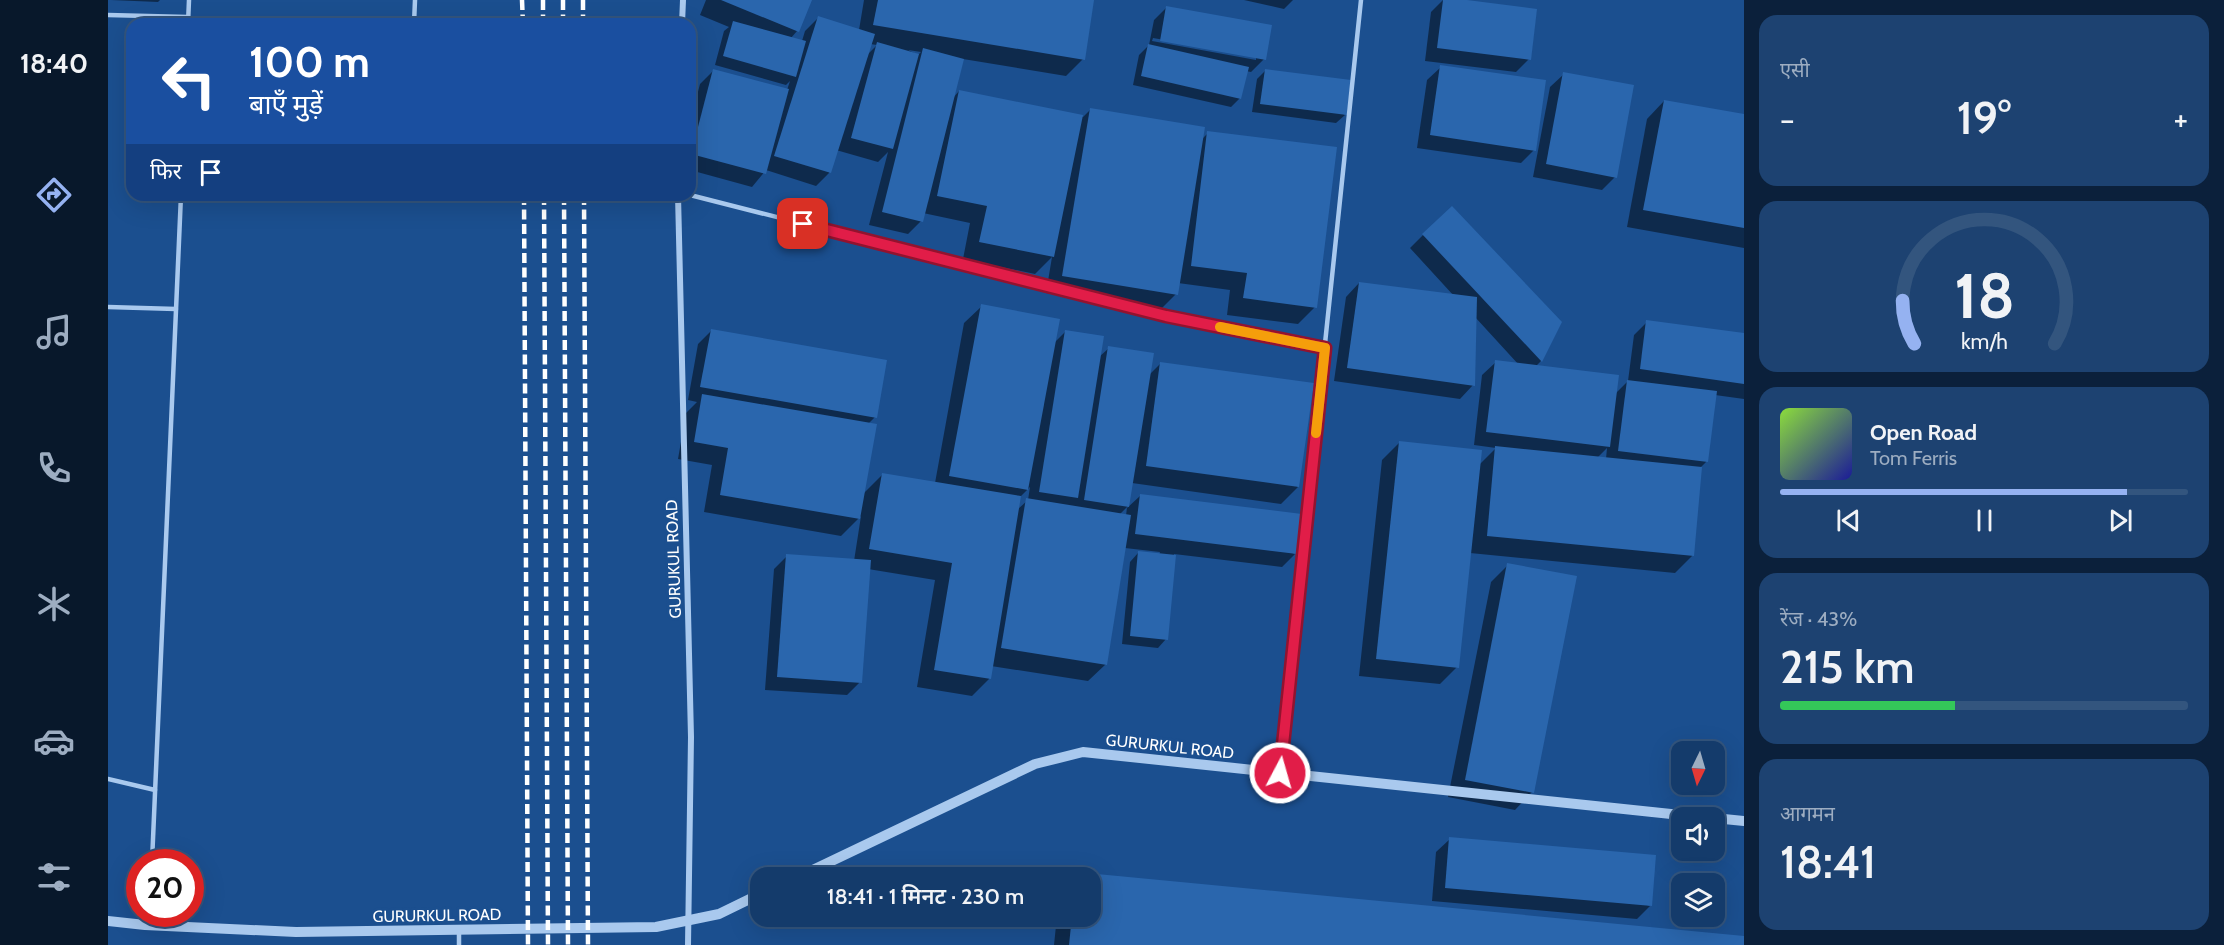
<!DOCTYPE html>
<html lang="hi">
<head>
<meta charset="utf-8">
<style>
  :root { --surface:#143b6b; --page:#1d4271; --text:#f1f3f6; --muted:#9dadc1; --line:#33557e; --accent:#95b2f1 }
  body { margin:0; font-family:Cabin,"Noto Sans Devanagari",sans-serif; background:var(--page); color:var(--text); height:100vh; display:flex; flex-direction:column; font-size:22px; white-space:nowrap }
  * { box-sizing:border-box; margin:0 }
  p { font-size:20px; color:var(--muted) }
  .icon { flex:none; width:33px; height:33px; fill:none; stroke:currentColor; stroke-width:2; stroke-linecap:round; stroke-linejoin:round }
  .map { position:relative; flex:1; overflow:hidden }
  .panel { display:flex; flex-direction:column; gap:15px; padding:15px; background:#0b203b; width:480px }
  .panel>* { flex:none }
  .banner { position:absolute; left:18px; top:18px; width:570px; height:183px; border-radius:18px; box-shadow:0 6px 24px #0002,0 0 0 2px var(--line); background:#1a4fa0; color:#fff; overflow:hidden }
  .needle { width:39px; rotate:185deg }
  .buttons { position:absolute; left:1563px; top:741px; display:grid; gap:12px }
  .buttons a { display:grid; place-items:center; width:54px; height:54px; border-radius:12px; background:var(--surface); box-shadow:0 6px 24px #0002,0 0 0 2px var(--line); font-size:30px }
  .speed { position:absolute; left:18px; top:849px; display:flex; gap:12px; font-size:30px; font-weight:700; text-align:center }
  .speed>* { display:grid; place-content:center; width:78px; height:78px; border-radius:50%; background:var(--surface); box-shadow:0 6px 24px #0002,0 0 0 2px var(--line); line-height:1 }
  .speed .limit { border:9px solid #d22; background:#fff; color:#111 }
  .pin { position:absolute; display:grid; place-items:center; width:51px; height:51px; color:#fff; margin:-26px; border-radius:12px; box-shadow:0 3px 9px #0006 }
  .me { position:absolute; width:66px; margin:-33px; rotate:6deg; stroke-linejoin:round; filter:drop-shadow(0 0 4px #0008) }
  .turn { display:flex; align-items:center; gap:21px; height:126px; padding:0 24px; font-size:27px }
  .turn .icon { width:78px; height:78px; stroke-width:2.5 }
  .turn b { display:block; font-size:42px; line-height:51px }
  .then { display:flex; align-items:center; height:57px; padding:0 24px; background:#0003; gap:12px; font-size:22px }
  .big { font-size:45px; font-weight:600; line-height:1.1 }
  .panel .widget { flex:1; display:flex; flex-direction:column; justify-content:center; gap:9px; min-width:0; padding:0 21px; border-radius:18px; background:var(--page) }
  .panel .dial { align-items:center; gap:0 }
  .dial svg { height:156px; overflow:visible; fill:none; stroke:var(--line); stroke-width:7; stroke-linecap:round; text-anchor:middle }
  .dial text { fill:var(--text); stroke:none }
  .song { display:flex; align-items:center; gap:18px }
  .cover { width:72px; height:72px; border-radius:9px; background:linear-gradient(135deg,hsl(90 70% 55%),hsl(240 70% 35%)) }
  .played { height:6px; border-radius:3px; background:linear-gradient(90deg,var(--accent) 85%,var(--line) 85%) }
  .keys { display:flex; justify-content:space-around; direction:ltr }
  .heat { display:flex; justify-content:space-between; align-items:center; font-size:33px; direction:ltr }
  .charge { height:9px; border-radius:4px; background:linear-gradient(90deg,#34c759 43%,var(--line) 0) }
  .trip { position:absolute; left:642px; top:867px; width:351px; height:60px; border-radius:18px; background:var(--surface); box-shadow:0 6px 24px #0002,0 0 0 2px var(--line); font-weight:600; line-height:60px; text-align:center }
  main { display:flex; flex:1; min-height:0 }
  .dock { display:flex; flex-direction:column; width:108px; justify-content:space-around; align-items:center; background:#08182b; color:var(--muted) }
  .dock .icon { width:42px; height:42px }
  .dock .active { color:var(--accent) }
  .dock b { font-size:27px; color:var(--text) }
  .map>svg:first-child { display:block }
  .shadow { fill:#0007; fill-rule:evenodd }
  .building { fill:#2a66ad }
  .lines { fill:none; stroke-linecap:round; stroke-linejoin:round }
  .service { stroke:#a9c9ee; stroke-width:4.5 }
  .minor { stroke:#a9c9ee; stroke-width:6 }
  .tertiary { stroke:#a9c9ee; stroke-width:10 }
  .rail { stroke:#fff; stroke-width:4.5; stroke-dasharray:10 4.5; stroke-linecap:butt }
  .route-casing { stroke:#92132f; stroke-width:15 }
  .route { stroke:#e11d48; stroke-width:10 }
  .slow { stroke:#f59e0b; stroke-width:10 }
  .labels { text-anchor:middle; stroke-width:6; stroke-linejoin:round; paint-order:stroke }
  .street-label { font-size:16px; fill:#fff; stroke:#1b4f8f }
</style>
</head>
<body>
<main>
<nav class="dock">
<b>18:40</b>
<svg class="icon active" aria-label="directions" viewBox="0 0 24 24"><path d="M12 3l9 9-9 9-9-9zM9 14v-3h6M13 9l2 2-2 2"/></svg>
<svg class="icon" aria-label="music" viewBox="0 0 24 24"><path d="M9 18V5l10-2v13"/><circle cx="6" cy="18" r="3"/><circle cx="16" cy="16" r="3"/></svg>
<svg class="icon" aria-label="phone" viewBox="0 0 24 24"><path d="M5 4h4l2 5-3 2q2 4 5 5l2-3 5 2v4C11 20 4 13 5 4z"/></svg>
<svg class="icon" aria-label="climate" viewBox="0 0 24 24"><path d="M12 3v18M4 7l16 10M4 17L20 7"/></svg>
<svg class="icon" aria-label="car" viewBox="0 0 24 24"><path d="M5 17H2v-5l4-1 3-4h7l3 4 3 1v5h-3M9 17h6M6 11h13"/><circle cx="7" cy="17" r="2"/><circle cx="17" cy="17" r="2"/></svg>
<svg class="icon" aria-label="filters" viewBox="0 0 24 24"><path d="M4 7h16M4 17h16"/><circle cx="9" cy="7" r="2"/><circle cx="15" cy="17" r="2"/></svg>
</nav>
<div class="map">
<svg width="1636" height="945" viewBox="0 0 1636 945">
  <rect width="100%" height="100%" fill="#1b4f8f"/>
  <g class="shadow">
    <polygon points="3,0 52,0 50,2"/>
    <path d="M 598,0 L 702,0 L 689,31 L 683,38 L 694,41 L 697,31 L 710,18 L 751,30 L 756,0 L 985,0 L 975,59 L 958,76 L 855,59 L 845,98 L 851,91 L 975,117 L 982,110 L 1094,139 L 1100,133 L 1207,307 L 1190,324 L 1119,315 L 1122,290 L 1070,283 L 1068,294 L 1051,311 L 938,293 L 944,257 L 927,274 L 855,259 L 862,223 L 815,213 L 813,221 L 800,234 L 761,225 L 780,152 L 770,162 L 728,150 L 721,173 L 708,186 L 658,170 L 644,187 L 582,170 L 582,123 L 592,84 L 606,70 L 679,90 L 682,81 L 678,85 L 607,65 L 616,31 L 621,27 L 592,15 ZM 762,44 L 769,45 L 758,56 ZM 800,50 L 813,52 L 810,55 Z"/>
    <polygon points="1136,0 1185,0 1176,9"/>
    <polygon points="1335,0 1347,0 1421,59 1408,72 1317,61 1323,12"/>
    <path d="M 1059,7 L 1156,59 L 1143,72 L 1138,71 L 1132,98 L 1123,107 L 1025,85 L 1031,55 L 1041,45 L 1046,20 ZM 1045,38 L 1148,56 L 1148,60 L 1044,41 Z"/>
    <polygon points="1333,67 1426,150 1413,163 1309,148 1319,80"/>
    <polygon points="1158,70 1237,115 1228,123 1144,112 1149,79"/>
    <polygon points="1456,74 1507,177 1494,190 1425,177 1442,87"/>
    <polygon points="1556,101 1636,116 1636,248 1519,227 1539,119"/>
    <path d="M 1315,235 L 1452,323 L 1433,361 L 1427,367 L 1507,394 L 1520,381 L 1526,335 L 1539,322 L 1636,335 L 1636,399 L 1607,395 L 1598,462 L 1593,467 L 1584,556 L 1567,573 L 1362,553 L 1349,667 L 1332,684 L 1251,676 L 1274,460 L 1292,442 L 1371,465 L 1388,448 L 1366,445 L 1374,375 L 1388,362 L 1411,365 L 1367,317 L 1365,385 L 1352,399 L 1226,381 L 1238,297 L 1251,283 L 1346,296 L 1302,248 ZM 1499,448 L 1498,459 L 1489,458 Z"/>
    <path d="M 874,306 L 946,343 L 957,332 L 991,357 L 1001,348 L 1041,375 L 1053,363 L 1190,487 L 1173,504 L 1024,483 L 1019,508 L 1032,496 L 1187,554 L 1174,567 L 1066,554 L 1058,639 L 1050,648 L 1014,644 L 1022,562 L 1030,553 L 1051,555 L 1052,552 L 1017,548 L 998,664 L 980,681 L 883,666 L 881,679 L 864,696 L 809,687 L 827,580 L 760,569 L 752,682 L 739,695 L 657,690 L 666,569 L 679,556 L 746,561 L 753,516 L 733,536 L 596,512 L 604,465 L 570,459 L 578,413 L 589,402 L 580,400 L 590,344 L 603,331 L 767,417 L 760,424 L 755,494 L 774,475 L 827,483 L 856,323 ZM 922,487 L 920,500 L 910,509 L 912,497 ZM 1019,507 L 1018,516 L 1011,515 Z"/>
    <polygon points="1400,565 1424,792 1407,810 1340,797 1383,582"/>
    <polygon points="1342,839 1542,906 1529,919 1324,901 1328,852"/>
    <polygon points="968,874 1636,938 1636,945 946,945 949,916 982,916 982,878 965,878"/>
  </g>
  <g class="building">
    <polygon points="613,0 704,0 691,32"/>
    <polygon points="770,0 986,0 977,60 765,25"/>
    <polygon points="1335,0 1359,0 1429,9 1423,60 1329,48"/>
    <polygon points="1058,6 1164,25 1158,60 1052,41"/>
    <polygon points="710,16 767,34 723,173 666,156"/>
    <polygon points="625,21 698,41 688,77 615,56"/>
    <polygon points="769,42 811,54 785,149 743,138"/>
    <polygon points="1040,44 1141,67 1133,99 1033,76"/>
    <polygon points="815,48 856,59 815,222 774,212"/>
    <polygon points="1332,65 1438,80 1428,151 1322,135"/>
    <polygon points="605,69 681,89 658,174 583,154"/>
    <polygon points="1157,69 1243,80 1239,115 1152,104"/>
    <polygon points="1455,72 1526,85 1509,178 1438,164"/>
    <polygon points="851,90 975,115 946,257 871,242 879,206 829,196"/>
    <polygon points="1556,100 1636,114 1636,228 1535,210"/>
    <polygon points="982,108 1097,127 1070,295 954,276"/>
    <polygon points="1099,131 1229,147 1209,308 1135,298 1139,273 1083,266"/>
    <polygon points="1344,206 1454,322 1434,362 1314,234"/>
    <polygon points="1251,282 1369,297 1367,386 1239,368"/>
    <polygon points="873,304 952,319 920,490 841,476"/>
    <polygon points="1538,320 1636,333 1636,384 1532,369"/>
    <polygon points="603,329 779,360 769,418 592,387"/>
    <polygon points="957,330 996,336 970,498 931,492"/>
    <polygon points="1000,346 1046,353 1021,507 976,500"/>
    <polygon points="1387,360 1511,375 1502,447 1378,432"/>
    <polygon points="1052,362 1206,383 1191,487 1038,466"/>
    <polygon points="1519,380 1609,391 1600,462 1510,451"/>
    <polygon points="594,394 769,424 752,519 612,495 620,448 586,442"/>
    <polygon points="1291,441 1374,450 1351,668 1268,659"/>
    <polygon points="1387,446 1594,467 1586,556 1379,536"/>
    <polygon points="774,473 913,496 883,679 826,670 844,563 761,549"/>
    <polygon points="1032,494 1194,514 1189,554 1027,534"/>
    <polygon points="918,498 1023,515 999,665 893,648"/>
    <polygon points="1030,551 1068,555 1060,640 1022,636"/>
    <polygon points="678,554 763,560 754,683 669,677"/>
    <polygon points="1399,563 1469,576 1426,793 1357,780"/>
    <polygon points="1341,837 1548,855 1544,906 1337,888"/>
    <polygon points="968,872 1636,936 1636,945 961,945 964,916 982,916 982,878 967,878"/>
  </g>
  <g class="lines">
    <g class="service">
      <polyline points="0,15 80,17"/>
      <polyline points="80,24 81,0"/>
      <polyline points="306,24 307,0"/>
      <polyline points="582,195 1058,316 1217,348"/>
      <polyline points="0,307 68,309"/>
      <polyline points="1172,773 1253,0"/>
      <polyline points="0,779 47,790"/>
      <polyline points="44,862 73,195"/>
      <polyline points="351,930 351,945"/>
    </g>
    <g class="minor">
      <polyline points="574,24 575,0"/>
      <polyline points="570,195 583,737 580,945"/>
    </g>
    <g class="tertiary">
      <polyline points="1606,818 1636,821"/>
      <polyline points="688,878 927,764 975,752 1601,818"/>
      <polyline points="0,921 37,925 188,932 548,927 611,914 652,894"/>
    </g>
    <g class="rail">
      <polyline points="414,0 415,24"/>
      <polyline points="435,0 435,24"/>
      <polyline points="455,0 455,24"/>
      <polyline points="475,0 475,24"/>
      <polyline points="416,195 420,945"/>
      <polyline points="436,195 440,945"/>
      <polyline points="456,195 460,945"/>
      <polyline points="476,195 480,945"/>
    </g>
  </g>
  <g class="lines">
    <defs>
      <polyline id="route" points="695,224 1058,316 1217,348 1172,773"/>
    </defs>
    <use href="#route" class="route-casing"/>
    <use href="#route" class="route"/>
    <polyline class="slow" points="1112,327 1217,348 1208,433"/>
  </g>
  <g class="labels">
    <g class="street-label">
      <text transform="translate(565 559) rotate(-92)" y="6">GURUKUL ROAD</text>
      <text transform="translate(1062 746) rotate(6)" y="6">GURURKUL ROAD</text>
      <text transform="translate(329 915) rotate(-1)" y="6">GURURKUL ROAD</text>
    </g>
  </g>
</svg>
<div class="buttons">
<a><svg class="needle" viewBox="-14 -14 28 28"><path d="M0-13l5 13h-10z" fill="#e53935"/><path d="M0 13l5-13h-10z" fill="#9dadc1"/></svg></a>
<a><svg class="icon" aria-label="sound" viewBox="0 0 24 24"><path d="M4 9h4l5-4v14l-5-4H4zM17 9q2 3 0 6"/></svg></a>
<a><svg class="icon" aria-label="layers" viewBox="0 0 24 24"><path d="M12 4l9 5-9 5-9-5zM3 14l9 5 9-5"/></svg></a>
</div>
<div class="speed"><div class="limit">20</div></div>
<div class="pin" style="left:695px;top:224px;background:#d93025"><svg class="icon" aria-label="arrive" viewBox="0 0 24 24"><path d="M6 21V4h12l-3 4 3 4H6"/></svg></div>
<svg class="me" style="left:1172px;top:773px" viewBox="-20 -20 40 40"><circle r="17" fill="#e11d48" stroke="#fff" stroke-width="3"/><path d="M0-11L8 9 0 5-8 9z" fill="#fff"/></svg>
<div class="trip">18:41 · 1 मिनट · 230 m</div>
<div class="banner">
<div class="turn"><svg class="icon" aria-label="left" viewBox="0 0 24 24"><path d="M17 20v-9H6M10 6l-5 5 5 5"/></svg><div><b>100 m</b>बाएँ मुड़ें</div></div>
<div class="then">फिर<svg class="icon" aria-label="arrive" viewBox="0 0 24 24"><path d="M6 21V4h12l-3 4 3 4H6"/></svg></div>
</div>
</div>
<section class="panel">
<div class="widget"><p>एसी</p>
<div class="heat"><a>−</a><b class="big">19°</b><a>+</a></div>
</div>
<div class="widget dial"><svg viewBox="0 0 100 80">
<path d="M14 69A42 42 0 1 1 86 69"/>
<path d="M14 69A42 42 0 0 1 8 47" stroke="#95b2f1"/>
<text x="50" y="56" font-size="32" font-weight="700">18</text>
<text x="50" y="72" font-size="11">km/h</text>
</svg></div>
<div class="widget">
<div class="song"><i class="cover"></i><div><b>Open Road</b><p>Tom Ferris</p></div></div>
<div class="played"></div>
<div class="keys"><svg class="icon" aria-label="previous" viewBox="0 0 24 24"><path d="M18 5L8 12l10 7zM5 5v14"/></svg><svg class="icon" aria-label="pause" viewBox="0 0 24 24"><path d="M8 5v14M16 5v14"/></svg><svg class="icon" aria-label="next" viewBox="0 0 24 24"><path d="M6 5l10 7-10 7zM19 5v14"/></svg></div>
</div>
<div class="widget"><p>रेंज · 43%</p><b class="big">215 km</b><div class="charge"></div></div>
<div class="widget"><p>आगमन</p><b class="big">18:41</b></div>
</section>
</main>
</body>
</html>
